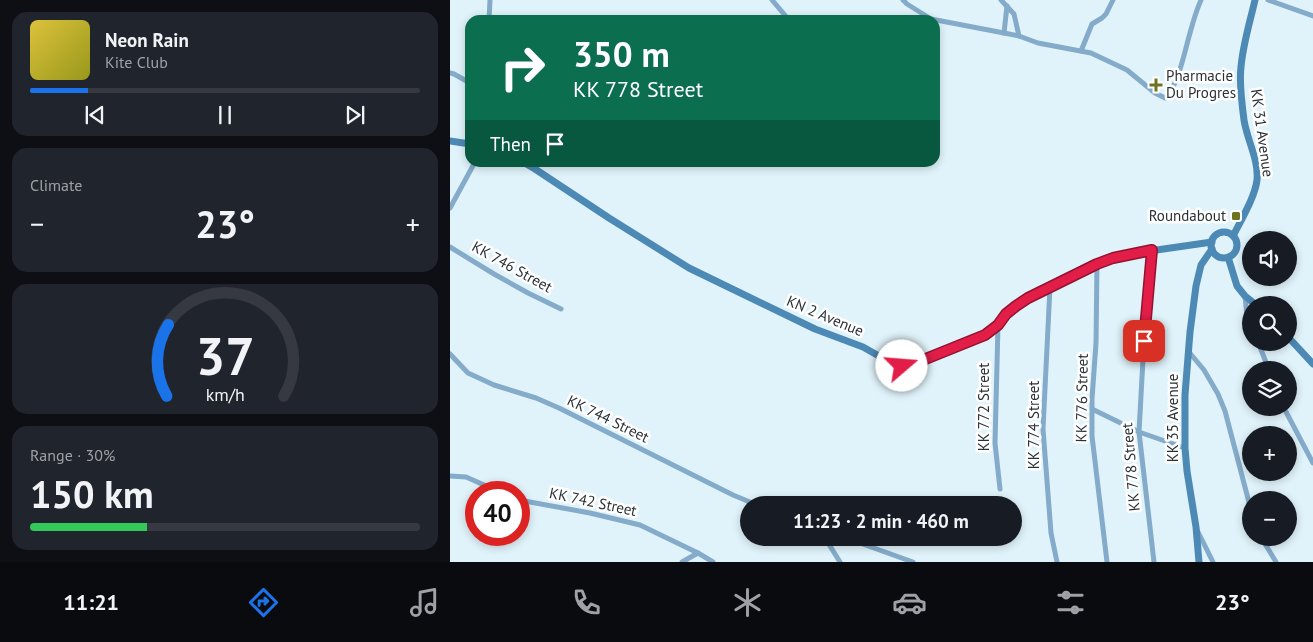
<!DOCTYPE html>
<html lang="en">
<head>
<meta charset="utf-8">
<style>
  :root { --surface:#171b24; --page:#20242c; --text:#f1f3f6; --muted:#9ea1a6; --line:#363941; --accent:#1a73e8 }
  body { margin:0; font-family:"PT Sans",sans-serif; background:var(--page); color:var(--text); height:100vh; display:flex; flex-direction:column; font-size:19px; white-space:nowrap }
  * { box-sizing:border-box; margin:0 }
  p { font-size:16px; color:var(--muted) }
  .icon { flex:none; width:28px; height:28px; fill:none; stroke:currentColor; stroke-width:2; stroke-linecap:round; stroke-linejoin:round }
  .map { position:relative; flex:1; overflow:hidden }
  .details { display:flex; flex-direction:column; gap:12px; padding:12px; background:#0d0f14; width:450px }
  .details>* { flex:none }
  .hud { position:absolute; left:15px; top:15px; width:475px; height:152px; border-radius:15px; box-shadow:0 2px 8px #0003; background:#0b6e4f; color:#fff; overflow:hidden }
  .controls { position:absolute; left:792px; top:231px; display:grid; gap:10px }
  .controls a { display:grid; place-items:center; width:55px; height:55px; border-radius:50%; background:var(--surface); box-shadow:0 2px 8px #0003; font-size:25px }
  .speed { position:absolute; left:15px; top:481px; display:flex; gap:10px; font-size:25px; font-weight:700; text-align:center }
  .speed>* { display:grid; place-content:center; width:65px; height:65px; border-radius:50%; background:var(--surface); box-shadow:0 2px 8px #0003; line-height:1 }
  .speed .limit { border:8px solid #d22; background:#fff; color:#111 }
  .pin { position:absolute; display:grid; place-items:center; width:42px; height:42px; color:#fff; margin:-21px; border-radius:10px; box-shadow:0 2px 8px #0006 }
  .me { position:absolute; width:55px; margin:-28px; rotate:72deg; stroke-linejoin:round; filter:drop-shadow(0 0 4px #0008) }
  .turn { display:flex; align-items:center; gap:18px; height:105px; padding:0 25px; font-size:22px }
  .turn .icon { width:65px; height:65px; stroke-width:2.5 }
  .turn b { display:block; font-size:35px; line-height:42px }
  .then { display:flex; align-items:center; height:48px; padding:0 25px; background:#0003; gap:10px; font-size:19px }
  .big { font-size:38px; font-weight:700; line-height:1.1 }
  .details .tile { flex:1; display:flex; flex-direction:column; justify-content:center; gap:8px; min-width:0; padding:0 18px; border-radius:15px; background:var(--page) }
  .details .dial { align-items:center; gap:0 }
  .dial svg { height:130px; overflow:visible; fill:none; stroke:var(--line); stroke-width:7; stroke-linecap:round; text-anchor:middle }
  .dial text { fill:var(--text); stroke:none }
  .song { display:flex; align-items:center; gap:15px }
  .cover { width:60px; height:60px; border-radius:8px; background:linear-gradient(135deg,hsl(50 70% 55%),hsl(60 70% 35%)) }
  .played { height:5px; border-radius:2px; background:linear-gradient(90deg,var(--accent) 15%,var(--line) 15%) }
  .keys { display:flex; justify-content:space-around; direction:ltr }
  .heat { display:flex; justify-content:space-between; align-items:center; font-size:28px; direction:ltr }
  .charge { height:8px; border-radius:4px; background:linear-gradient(90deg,#34c759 30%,var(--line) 0) }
  .trip { position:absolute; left:290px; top:496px; width:282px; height:50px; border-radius:25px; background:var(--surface); box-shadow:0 2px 8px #0003; font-weight:700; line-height:50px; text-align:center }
  .tab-bar { display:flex; height:80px; justify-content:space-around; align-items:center; background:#090b0e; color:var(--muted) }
  .tab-bar .icon { width:35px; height:35px }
  .tab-bar .selected { color:var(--accent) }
  .tab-bar b { font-size:22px; color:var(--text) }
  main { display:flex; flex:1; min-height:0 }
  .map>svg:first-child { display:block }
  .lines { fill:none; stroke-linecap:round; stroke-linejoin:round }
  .street { stroke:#84abc9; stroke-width:5 }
  .secondary { stroke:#4d89b5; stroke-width:7 }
  .route-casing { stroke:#92132f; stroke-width:12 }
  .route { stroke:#e11d48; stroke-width:9 }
  .poi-dot { fill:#6c751e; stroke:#fff; stroke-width:2 }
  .labels { text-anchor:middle; stroke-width:5; stroke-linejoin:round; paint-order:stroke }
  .poi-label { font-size:15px; fill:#2a3134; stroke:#fff; text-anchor:start }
  .street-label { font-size:15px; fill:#2a3134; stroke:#fff }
</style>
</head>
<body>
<main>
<section class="details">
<div class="tile">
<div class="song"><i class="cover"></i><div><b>Neon Rain</b><p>Kite Club</p></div></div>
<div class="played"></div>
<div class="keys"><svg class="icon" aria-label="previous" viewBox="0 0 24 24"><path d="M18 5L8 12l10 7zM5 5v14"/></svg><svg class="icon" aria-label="pause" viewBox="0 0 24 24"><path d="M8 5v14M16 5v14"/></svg><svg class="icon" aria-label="next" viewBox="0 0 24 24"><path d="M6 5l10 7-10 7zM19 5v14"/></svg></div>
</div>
<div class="tile"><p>Climate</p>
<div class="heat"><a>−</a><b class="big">23°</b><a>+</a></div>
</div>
<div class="tile dial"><svg viewBox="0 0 100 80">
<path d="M14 69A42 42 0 1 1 86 69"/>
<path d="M14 69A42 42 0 0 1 15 25" stroke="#1a73e8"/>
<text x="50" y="56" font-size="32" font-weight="700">37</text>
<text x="50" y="72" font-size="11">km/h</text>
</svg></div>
<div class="tile"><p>Range · 30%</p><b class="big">150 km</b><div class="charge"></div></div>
</section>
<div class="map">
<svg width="863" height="562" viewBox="0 0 863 562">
  <rect width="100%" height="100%" fill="#e0f3fa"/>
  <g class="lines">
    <g class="street">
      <polyline points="322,0 339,20"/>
      <path d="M 453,0 L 457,4 L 481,19 L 554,33 L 569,36 L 588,43 L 641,53 L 677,70 L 705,93 L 715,98 C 728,87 735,50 740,33 C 743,22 746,11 751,0"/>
      <polyline points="551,0 564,14 569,36"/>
      <polyline points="818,0 863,16"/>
      <polyline points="39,20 40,0"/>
      <polyline points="554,33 557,6"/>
      <polyline points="631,51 642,24 652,18 656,14 663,0"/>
      <polyline points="0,73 4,74 20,83"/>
      <polyline points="0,208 25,162"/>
      <polyline points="0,247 44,274 78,293 111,309"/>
      <polyline points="701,250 694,341 689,432 704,562"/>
      <polyline points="647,264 646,343 642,399 642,436 657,562"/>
      <polyline points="600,287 593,429 601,533 607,562"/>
      <polyline points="795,296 797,316 801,326"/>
      <polyline points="548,325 545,443 550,489"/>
      <polyline points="808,342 819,370"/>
      <polyline points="739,352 754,370 768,394 775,411 801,510"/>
      <polyline points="0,354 18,373 44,385 86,398 109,408 283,495 307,505"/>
      <polyline points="834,408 863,463"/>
      <polyline points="642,409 689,432 735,448"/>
      <polyline points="0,476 16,477 50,492"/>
      <polyline points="69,500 140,513 190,525 248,553 263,562"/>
      <polyline points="747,530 763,562"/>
      <polyline points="375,538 390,562"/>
      <polyline points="396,538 463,562"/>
      <polyline points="812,538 817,547 826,562"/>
      <polyline points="232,562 248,553"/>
    </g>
    <g class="secondary">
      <polyline points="0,141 20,144"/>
      <polyline points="73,162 85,169 159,218 239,268 365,329 413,347 436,360 452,366 473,360 535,335 548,325 556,314 566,306 578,298 647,264 663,258 686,253 762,242"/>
      <circle cx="774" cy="245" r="13"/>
      <path d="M 783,236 C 791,220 805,197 807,180 C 809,160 797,140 794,120 C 792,105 789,82 791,67 C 793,44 800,22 805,0"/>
      <polyline points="778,257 787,286 795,296 806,305"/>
      <polyline points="839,338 863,364"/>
      <polyline points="749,562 746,527 737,471 735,448 735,395 740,332 746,286 751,265 762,249"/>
    </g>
  </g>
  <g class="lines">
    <defs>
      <polyline id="route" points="452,366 473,360 535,335 548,325 556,314 566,306 578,298 647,264 663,258 702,250 694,341"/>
    </defs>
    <use href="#route" class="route-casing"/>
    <use href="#route" class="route"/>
  </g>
  <g class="poi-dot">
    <path d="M703.5 77.5h5v5h5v5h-5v5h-5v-5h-5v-5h5z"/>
    <rect x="781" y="211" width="10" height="10" rx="2.5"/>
  </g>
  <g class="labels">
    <g class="poi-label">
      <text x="716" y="81">Pharmacie<tspan x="716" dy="17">Du Progres</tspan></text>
      <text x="776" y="221" text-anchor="end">Roundabout</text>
    </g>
    <g class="street-label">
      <text transform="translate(812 133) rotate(82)" y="5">KK 31 Avenue</text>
      <text transform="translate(62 267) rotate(29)" y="5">KK 746 Street</text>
      <text transform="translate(375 316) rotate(23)" y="5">KN 2 Avenue</text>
      <text transform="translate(632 398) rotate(-89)" y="5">KK 776 Street</text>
      <text transform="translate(534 407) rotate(-90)" y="5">KK 772 Street</text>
      <text transform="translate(723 418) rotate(-90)" y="5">KK 35 Avenue</text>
      <text transform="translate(158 419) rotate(26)" y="5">KK 744 Street</text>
      <text transform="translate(584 425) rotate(-90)" y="5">KK 774 Street</text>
      <text transform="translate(681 467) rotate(-95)" y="5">KK 778 Street</text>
      <text transform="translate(143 502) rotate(12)" y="5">KK 742 Street</text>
    </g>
  </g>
</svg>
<div class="controls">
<a><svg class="icon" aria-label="sound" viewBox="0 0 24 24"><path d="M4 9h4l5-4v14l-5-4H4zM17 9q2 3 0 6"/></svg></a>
<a><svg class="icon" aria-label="search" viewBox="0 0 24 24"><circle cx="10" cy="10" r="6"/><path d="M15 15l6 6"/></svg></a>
<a><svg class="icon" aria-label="layers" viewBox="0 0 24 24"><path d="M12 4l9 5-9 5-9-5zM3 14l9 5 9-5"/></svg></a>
<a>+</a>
<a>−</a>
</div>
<div class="speed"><div class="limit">40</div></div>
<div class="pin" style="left:694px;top:341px;background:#d93025"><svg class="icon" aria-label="arrive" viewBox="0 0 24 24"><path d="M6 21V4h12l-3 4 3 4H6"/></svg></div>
<svg class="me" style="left:452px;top:366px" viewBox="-20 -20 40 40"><circle r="19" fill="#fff"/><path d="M0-13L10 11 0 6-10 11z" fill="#e11d48"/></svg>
<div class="trip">11:23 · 2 min · 460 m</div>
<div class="hud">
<div class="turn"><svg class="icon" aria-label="right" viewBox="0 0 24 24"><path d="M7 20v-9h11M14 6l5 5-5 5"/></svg><div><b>350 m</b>KK 778 Street</div></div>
<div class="then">Then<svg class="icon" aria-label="arrive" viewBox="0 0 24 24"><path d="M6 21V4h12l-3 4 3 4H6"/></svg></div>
</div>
</div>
</main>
<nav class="tab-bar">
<b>11:21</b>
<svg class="icon selected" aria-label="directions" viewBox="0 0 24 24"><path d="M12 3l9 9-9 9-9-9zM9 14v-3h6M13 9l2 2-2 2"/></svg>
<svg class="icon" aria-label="music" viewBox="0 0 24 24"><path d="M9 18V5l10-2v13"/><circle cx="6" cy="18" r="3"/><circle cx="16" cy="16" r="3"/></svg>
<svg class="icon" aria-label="phone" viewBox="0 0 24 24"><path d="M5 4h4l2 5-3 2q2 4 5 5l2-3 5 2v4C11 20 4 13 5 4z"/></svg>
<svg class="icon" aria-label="climate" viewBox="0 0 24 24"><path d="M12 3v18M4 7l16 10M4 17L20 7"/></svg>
<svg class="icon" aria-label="car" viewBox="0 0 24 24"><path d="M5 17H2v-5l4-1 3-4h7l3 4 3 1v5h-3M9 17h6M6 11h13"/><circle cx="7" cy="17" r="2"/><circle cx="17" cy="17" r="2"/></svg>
<svg class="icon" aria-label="filters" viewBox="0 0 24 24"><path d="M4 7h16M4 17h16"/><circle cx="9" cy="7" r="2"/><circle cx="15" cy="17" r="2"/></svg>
<b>23°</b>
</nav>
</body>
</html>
